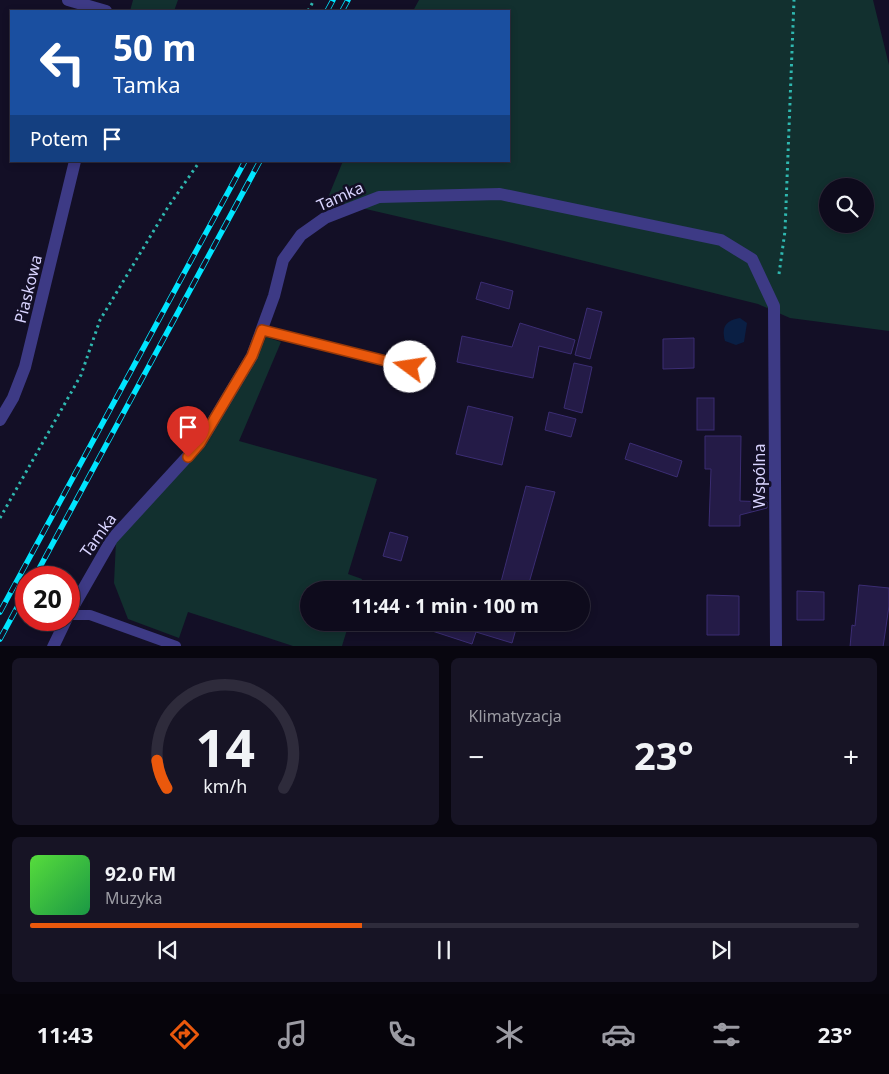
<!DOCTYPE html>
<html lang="pl">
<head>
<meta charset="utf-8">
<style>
  :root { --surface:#0e0b1c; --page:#171425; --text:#f1f3f6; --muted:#9b9ba3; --line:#2e2b3b; --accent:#ea580c }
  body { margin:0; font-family:"Noto Sans",sans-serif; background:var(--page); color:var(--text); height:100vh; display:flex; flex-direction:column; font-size:19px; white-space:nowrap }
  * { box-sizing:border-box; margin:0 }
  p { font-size:16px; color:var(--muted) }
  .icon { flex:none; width:28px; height:28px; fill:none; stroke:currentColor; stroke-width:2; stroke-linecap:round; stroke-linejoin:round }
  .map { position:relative; height:646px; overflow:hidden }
  .details { display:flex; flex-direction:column; gap:12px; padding:12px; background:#08060f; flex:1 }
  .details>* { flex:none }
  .guide { position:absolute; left:10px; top:10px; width:500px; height:152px; border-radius:0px; box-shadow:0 2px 8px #0003,0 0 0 1px var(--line); background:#1a4fa0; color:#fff; overflow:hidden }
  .tools { position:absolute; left:819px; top:178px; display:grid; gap:10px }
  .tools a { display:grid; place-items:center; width:55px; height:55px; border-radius:50%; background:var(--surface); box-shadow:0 2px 8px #0003,0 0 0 1px var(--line); font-size:25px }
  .speed { position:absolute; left:15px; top:566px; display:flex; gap:10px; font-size:25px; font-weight:700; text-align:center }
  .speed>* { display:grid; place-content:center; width:65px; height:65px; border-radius:50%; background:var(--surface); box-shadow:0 2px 8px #0003,0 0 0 1px var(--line); line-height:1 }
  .speed .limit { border:8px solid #d22; background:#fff; color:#111 }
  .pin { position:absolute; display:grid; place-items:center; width:42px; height:42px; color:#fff; margin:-51px -21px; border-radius:50% 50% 50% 0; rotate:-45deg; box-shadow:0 0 5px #0007 }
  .pin .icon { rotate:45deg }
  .me { position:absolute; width:55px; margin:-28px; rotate:284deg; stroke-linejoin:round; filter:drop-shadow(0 0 4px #0008) }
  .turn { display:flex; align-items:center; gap:18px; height:105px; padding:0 20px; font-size:22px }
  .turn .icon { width:65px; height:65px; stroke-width:2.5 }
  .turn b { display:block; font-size:35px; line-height:42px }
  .then { display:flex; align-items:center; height:48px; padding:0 20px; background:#0003; gap:10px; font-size:19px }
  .big { font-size:38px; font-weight:700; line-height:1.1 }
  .details .tile { flex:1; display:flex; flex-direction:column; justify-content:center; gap:8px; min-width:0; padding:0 18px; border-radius:8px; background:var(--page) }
  .details .dial { align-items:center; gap:0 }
  .dial svg { height:130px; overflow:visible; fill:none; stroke:var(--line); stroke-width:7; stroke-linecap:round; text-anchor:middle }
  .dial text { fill:var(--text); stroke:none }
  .song { display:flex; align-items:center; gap:15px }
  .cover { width:60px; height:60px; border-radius:8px; background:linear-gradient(135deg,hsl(110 70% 55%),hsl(140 70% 35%)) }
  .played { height:5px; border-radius:2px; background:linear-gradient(90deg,var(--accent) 40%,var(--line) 40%) }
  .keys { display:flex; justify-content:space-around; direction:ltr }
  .heat { display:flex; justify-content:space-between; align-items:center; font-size:28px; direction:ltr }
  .details .tiles { flex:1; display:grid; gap:12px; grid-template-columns:1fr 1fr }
  .tile:last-child { grid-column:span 2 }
  .trip { position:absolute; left:300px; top:581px; width:290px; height:50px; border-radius:25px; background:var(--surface); box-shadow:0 2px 8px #0003,0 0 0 1px var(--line); font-weight:700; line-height:50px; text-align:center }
  .menu { display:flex; height:80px; justify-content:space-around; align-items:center; background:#06040b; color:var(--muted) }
  .menu .icon { width:35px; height:35px }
  .menu .active { color:var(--accent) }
  .menu b { font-size:22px; color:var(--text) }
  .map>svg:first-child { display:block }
  .green { fill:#12302f; fill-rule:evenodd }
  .water { fill:#0a1f44 }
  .building { fill:#241b47; stroke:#3b2d73 }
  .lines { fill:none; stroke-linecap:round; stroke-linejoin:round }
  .path { stroke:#2fb8b0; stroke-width:3; stroke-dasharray:2.5 4; stroke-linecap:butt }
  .lane { stroke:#3d3a85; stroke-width:10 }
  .street { stroke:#3d3a85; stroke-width:12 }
  .rail-casing { stroke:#00e5ff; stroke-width:5.5 }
  .rail { stroke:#130f26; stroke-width:4; stroke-dasharray:11; stroke-linecap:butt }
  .route-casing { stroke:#983908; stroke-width:12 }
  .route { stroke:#ea580c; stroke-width:9 }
  .labels { text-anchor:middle; stroke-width:5; stroke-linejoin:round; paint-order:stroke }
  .street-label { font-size:16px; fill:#d9d4ff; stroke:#130f26 }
</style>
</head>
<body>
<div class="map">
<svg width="889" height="647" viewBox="0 0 889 647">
  <rect width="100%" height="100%" fill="#130f26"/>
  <g class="green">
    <polygon points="133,0 178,0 174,11 130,11"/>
    <path d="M 419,0 L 873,0 L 889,65 L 889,331 L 790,318 L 758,304 L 504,241 L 327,200 L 343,161 L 509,161 L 509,11 L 413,11 ZM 828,186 L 865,186 L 865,224 L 828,224 Z"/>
    <polygon points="266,337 281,342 239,441 377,479 348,574 362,579 359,590 309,590 309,622 349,623 342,646 293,646 188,612 179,638 128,619 114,583 116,541 205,446 256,360"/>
  </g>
  <path class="water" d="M 740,318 L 747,323 L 744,342 L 736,345 L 725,341 C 721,327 726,320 740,318 Z"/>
  <g class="building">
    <polygon points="481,282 513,291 509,309 476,299"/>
    <polygon points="587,308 602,312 590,359 575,355"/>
    <polygon points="520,323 575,340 571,354 539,346 533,378 457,362 462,336 512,347"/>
    <polygon points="694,338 694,368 663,369 663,339"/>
    <polygon points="574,363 592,367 582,413 564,408"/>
    <rect x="697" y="398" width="17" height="32"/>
    <polygon points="468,406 513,417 502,465 456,454"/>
    <polygon points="549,412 576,419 571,437 545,430"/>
    <polygon points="705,436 741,436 740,501 767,502 767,508 740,515 740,526 709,526 711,469 705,469"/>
    <polygon points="630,443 682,461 677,477 625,459"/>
    <polygon points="526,486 555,492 527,590 510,590 512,585 501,582"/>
    <polygon points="390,532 408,537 401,561 383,556"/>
    <polygon points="859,585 889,588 889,606 883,647 850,647 852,625 855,626"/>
    <polygon points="797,591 824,592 824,620 797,620"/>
    <polygon points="707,595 739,596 739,635 707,635"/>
    <polygon points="417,622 518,622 512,643 476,632 472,644 417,626"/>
  </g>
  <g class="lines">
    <g class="path">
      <polyline points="308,11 314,0"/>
      <polyline points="779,274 785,231 794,0"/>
      <polyline points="0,518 81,375 100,320 168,207 200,161"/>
    </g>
    <g class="lane">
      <polyline points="262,330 410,367"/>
      <polyline points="69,615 90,615 176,646"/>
    </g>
    <g class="street">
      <polyline points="68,0 106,11"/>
      <polyline points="0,420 13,398 25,367 75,161"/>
      <polyline points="69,614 112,539 200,443 252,356 274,296 283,260 301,235 325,218 379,197 500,194 721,240 752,259 774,306 776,647"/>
      <polyline points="53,647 66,620"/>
    </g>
    <defs>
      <g id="rail">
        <polyline points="327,11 333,0"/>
        <polyline points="342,11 348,0"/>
        <polyline points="34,578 260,161"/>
        <polyline points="0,612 245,161"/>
        <polyline points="0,639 26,591"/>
      </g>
    </defs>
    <use href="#rail" class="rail-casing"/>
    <use href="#rail" class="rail"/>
  </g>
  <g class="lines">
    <defs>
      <polyline id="route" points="188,457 200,443 252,356 262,330 410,367"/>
    </defs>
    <use href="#route" class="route-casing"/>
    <use href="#route" class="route"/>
  </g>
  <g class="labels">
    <g class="street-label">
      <text transform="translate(340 196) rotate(-24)" y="6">Tamka</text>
      <text transform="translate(28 289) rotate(-76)" y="6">Piaskowa</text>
      <text transform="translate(759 476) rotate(-90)" y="6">Wspólna</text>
      <text transform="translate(98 535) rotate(-54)" y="6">Tamka</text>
    </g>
  </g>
</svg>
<div class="tools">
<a><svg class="icon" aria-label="search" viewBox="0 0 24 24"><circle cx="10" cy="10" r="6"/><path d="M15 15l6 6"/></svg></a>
</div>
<div class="speed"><div class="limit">20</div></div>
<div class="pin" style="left:188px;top:457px;background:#d93025"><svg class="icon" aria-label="arrive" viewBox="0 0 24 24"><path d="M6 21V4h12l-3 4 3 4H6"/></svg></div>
<svg class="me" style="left:410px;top:367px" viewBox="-20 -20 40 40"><circle r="19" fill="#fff"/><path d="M0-13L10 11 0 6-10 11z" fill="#ea580c"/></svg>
<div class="trip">11:44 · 1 min · 100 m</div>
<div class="guide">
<div class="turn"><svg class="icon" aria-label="left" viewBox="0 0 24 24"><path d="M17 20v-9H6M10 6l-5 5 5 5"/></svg><div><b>50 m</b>Tamka</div></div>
<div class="then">Potem<svg class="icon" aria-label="arrive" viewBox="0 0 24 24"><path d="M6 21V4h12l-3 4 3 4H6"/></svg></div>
</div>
</div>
<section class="details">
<div class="tiles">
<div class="tile dial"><svg viewBox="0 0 100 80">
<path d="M14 69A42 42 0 1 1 86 69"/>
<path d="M14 69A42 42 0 0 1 8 52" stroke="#ea580c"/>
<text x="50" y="56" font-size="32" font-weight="700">14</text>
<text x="50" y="72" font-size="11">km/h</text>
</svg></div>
<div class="tile"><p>Klimatyzacja</p>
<div class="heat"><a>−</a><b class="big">23°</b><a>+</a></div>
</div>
<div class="tile">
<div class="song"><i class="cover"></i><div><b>92.0 FM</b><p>Muzyka</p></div></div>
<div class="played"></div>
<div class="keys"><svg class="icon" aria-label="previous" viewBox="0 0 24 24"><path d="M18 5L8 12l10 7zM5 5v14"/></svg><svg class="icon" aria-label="pause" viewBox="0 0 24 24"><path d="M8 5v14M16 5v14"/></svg><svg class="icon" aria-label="next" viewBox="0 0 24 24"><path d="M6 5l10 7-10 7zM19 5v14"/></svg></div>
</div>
</div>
</section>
<nav class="menu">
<b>11:43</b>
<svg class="icon active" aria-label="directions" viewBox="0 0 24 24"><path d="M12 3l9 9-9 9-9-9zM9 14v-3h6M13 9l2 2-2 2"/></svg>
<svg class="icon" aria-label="music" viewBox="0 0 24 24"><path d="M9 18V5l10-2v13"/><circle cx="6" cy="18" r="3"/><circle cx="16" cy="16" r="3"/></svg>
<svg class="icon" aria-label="phone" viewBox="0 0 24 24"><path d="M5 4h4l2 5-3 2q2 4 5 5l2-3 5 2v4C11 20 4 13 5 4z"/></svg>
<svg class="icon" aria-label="climate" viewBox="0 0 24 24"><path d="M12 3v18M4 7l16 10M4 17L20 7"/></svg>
<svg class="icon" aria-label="car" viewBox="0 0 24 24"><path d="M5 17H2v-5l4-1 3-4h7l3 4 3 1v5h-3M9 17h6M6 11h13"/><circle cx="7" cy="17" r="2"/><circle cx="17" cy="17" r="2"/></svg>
<svg class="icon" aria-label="filters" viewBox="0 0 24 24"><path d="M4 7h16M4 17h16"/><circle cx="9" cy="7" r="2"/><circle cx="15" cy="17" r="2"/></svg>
<b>23°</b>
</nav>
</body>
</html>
